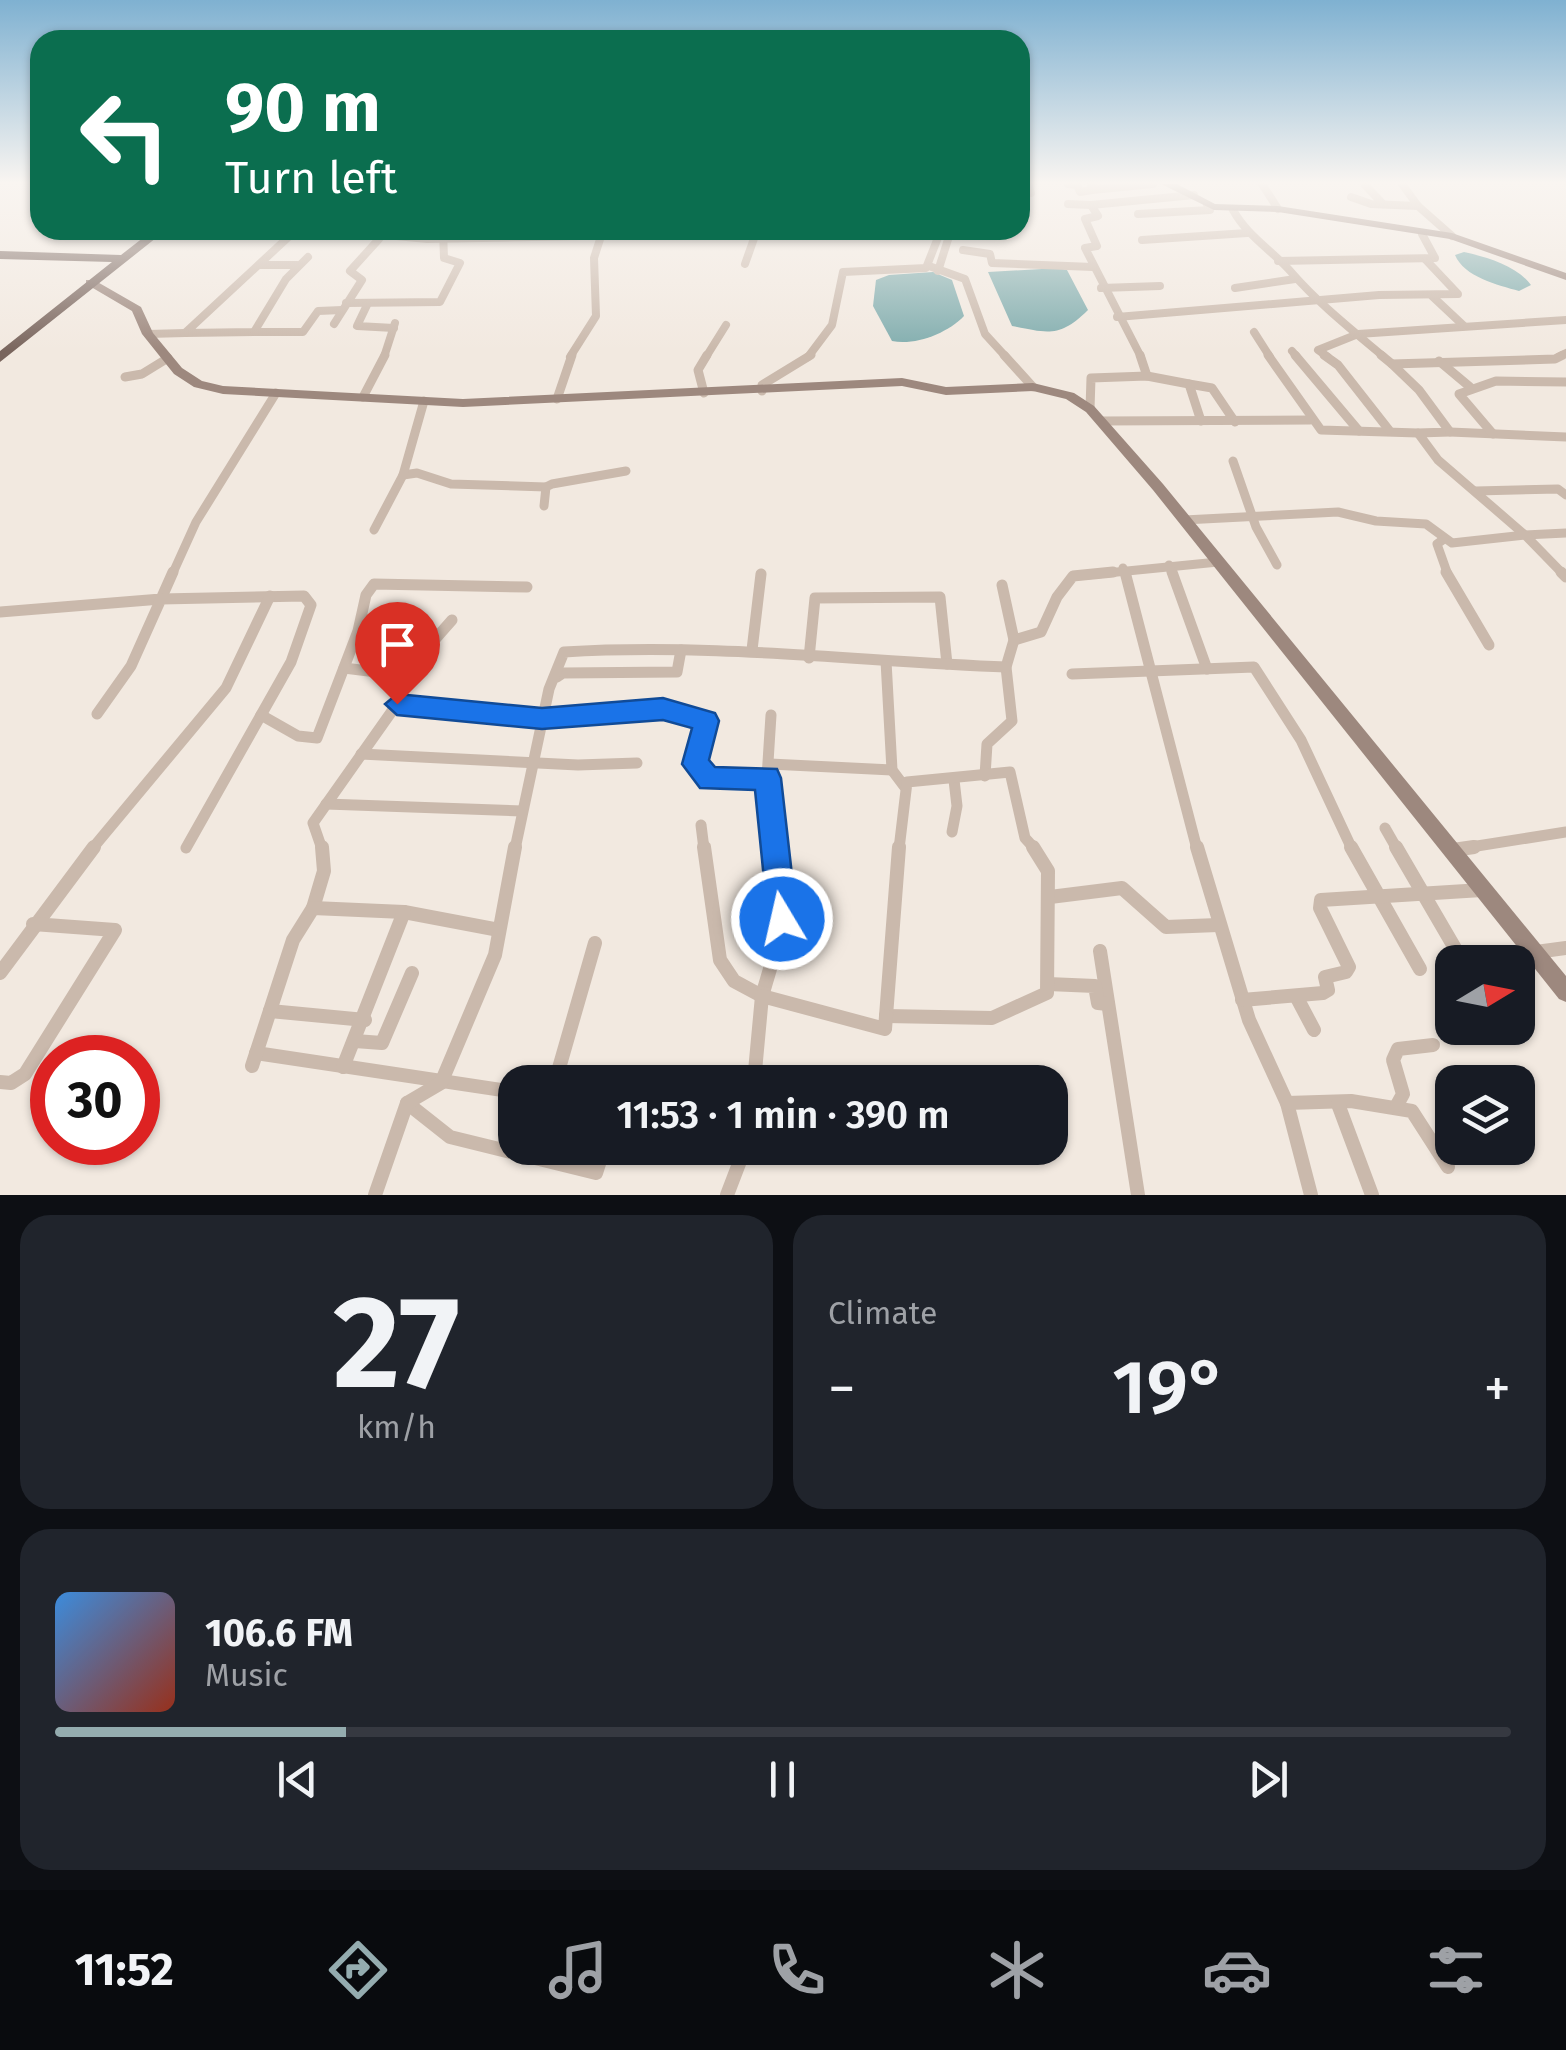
<!DOCTYPE html>
<html lang="en">
<head>
<meta charset="utf-8">
<style>
  :root { --surface:#171b24; --page:#20242c; --text:#f1f3f6; --muted:#9ea1a6; --line:#363941; --accent:#94acaf }
  body { margin:0; font-family:"Fira Sans",sans-serif; background:var(--page); color:var(--text); height:100vh; display:flex; flex-direction:column; font-size:38px; white-space:nowrap }
  * { box-sizing:border-box; margin:0 }
  p { font-size:32px; color:var(--muted) }
  .icon { flex:none; width:55px; height:55px; fill:none; stroke:currentColor; stroke-width:2; stroke-linecap:round; stroke-linejoin:round }
  .map { position:relative; height:1195px; overflow:hidden }
  .panel { display:flex; flex-direction:column; gap:20px; padding:20px; background:#0d0f14; flex:1 }
  .panel>* { flex:none }
  .hud { position:absolute; left:30px; top:30px; width:1000px; height:210px; border-radius:30px; box-shadow:0 2px 8px #0004; background:#0b6e4f; color:#fff; overflow:hidden }
  .needle { width:65px; rotate:80deg }
  .fabs { position:absolute; left:1435px; top:945px; display:grid; gap:20px }
  .fabs a { display:grid; place-items:center; width:100px; height:100px; border-radius:20px; background:var(--surface); box-shadow:0 2px 8px #0004; font-size:50px }
  .speed { position:absolute; left:30px; top:1035px; display:flex; gap:20px; font-size:50px; font-weight:700; text-align:center }
  .speed>* { display:grid; place-content:center; width:130px; height:130px; border-radius:50%; background:var(--surface); box-shadow:0 2px 8px #0004; line-height:1 }
  .speed .limit { border:15px solid #d22; background:#fff; color:#111 }
  .pin { position:absolute; display:grid; place-items:center; width:85px; height:85px; color:#fff; margin:-102px -42px; border-radius:50% 50% 50% 0; rotate:-45deg; box-shadow:0 0 10px #0007 }
  .pin .icon { rotate:45deg }
  .me { position:absolute; width:110px; margin:-55px; rotate:351deg; stroke-linejoin:round; filter:drop-shadow(0 0 8px #0008) }
  .turn { display:flex; align-items:center; gap:35px; height:210px; padding:0 30px; font-size:45px }
  .turn .icon { width:130px; height:130px; stroke-width:2.5 }
  .turn b { display:block; font-size:70px; line-height:85px }
  .big { font-size:75px; font-weight:600; line-height:1.1 }
  .panel .card { flex:1; display:flex; flex-direction:column; justify-content:center; gap:15px; min-width:0; padding:0 35px; border-radius:30px; background:var(--page) }
  .panel .dial { align-items:center; gap:0 }
  .dial b { font-size:130px; line-height:1 }
  .song { display:flex; align-items:center; gap:30px }
  .cover { width:120px; height:120px; border-radius:15px; background:linear-gradient(135deg,hsl(210 70% 55%),hsl(10 70% 35%)) }
  .played { height:10px; border-radius:5px; background:linear-gradient(90deg,var(--accent) 20%,var(--line) 20%) }
  .keys { display:flex; justify-content:space-around; direction:ltr }
  .heat { display:flex; justify-content:space-between; align-items:center; font-size:55px; direction:ltr }
  .panel .tiles { flex:1; display:grid; gap:20px; grid-template-columns:1fr 1fr }
  .card:last-child { grid-column:span 2 }
  .trip { position:absolute; left:498px; top:1065px; width:570px; height:100px; border-radius:30px; background:var(--surface); box-shadow:0 2px 8px #0004; font-weight:600; line-height:100px; text-align:center }
  .tabs { display:flex; height:160px; justify-content:space-around; align-items:center; background:#090b0e; color:var(--muted) }
  .tabs .icon { width:70px; height:70px }
  .tabs .selected { color:var(--accent) }
  .tabs b { font-size:45px; color:var(--text) }
  .map>svg:first-child { display:block }
  .water { fill:#81adae }
  .lines { fill:none; stroke-linecap:round; stroke-linejoin:round }
  .street-far3 { stroke:#cab9ac; stroke-width:8 }
  .street-far2 { stroke:#cab9ac; stroke-width:9 }
  .street-far1 { stroke:#cab9ac; stroke-width:11 }
  .street { stroke:#cab9ac; stroke-width:14 }
  .secondary { fill:#9d887e; fill-rule:evenodd }
  .primary { fill:#79655d; fill-rule:evenodd }
  .route { fill:#1a73e8; stroke:#114b97; stroke-width:2.5 }
</style>
</head>
<body>
<div class="map">
<svg width="1566" height="1195" viewBox="0 0 1566 1195">
  <rect width="100%" height="100%" fill="#f2e9e0"/>
  <g class="water">
    <path d="M 1464,252 C 1487,257 1517,266 1531,285 L 1519,291 C 1498,285 1464,277 1455,255 Z"/>
    <path d="M 1059,268 L 1067,270 L 1088,310 C 1060,338 1048,333 1012,326 L 988,272 Z"/>
    <path d="M 933,272 L 952,280 L 964,316 C 948,333 915,346 892,341 L 873,306 L 876,280 L 889,275 Z"/>
  </g>
  <g class="lines">
    <g class="street-far3">
      <polyline points="1028,184 1031,193"/>
      <polyline points="1068,184 1077,185 1080,192 1092,190"/>
      <polyline points="1091,184 1092,190 1153,184"/>
      <polyline points="1262,184 1278,209"/>
      <polyline points="1402,184 1418,206 1452,236"/>
      <polyline points="1365,185 1383,204"/>
      <polyline points="1351,197 1371,204 1418,206"/>
      <polyline points="1068,204 1091,205 1098,216 1085,219 1097,246 1085,248 1141,357"/>
      <polyline points="1091,205 1194,195"/>
      <path d="M 1233,210 C 1248,237 1272,250 1292,273 C 1319,304 1352,330 1384,357"/>
      <polyline points="1138,214 1210,210 1207,205"/>
      <polyline points="216,230 280,230"/>
      <polyline points="296,230 185,333 254,332 286,279 308,257"/>
      <polyline points="335,230 427,239 581,236 588,230"/>
      <polyline points="915,230 944,234"/>
      <polyline points="1142,240 1247,233"/>
      <polyline points="963,250 990,254 992,263 1093,267"/>
      <polyline points="1278,261 1435,258 1422,234"/>
      <polyline points="745,264 757,230"/>
      <polyline points="260,265 297,265"/>
      <polyline points="929,266 965,279 985,334 1006,357"/>
      <polyline points="938,271 951,230"/>
      <polyline points="1101,288 1160,286"/>
      <polyline points="1235,288 1295,279"/>
      <polyline points="1432,296 1464,326"/>
      <polyline points="346,303 440,302 460,263 444,258 443,230"/>
      <polyline points="367,305 357,326 394,328"/>
      <polyline points="1117,317 1379,295 1458,294 1425,259"/>
      <polyline points="334,324 362,280 350,271 379,239"/>
      <polyline points="254,332 303,332 318,311 342,310"/>
      <polyline points="1254,332 1270,357"/>
      <polyline points="148,334 185,333"/>
      <polyline points="1292,351 1297,357"/>
      <polyline points="384,357 395,323"/>
      <polyline points="570,357 596,316 594,258 603,230"/>
      <polyline points="706,357 726,325"/>
      <polyline points="808,357 832,325 843,272 926,268 941,230"/>
      <polyline points="1328,357 1318,350 1358,334 1566,320"/>
      <polyline points="1558,357 1566,353"/>
    </g>
    <g class="street-far2">
      <polyline points="1004,355 1033,387"/>
      <polyline points="1140,355 1147,376"/>
      <polyline points="1268,355 1321,430 1418,433"/>
      <polyline points="1295,355 1359,431"/>
      <polyline points="1324,355 1338,365 1389,430"/>
      <polyline points="1381,355 1392,364"/>
      <polyline points="1563,355 1555,359 1392,364 1419,390 1450,432 1418,433 1438,460 1525,535 1566,533"/>
      <polyline points="1439,361 1470,387"/>
      <polyline points="125,377 142,374 168,358"/>
      <polyline points="1189,384 1212,388 1235,422"/>
      <polyline points="762,391 762,385 811,355"/>
      <polyline points="704,393 698,370 707,355"/>
      <polyline points="363,397 385,355"/>
      <polyline points="557,399 572,355"/>
      <polyline points="1090,409 1091,378 1147,376 1189,384 1201,421"/>
      <polyline points="1101,421 1310,420"/>
      <polyline points="1450,432 1566,437"/>
      <polyline points="1493,434 1459,394 1496,381 1566,382"/>
      <polyline points="1233,461 1256,527 1277,565"/>
      <polyline points="403,475 417,473 451,484 546,487"/>
      <polyline points="1476,491 1558,489 1566,495"/>
      <polyline points="544,506 546,487 552,484 626,471"/>
      <polyline points="1184,520 1338,512 1376,521 1426,524 1452,543 1525,535 1564,575"/>
      <polyline points="374,530 403,475 424,401"/>
      <polyline points="1444,539 1437,544 1448,575"/>
      <polyline points="1169,565 1173,575"/>
      <polyline points="1123,568 1126,575"/>
      <polyline points="172,575 196,522 276,393"/>
      <polyline points="1087,575 1218,562"/>
    </g>
    <g class="street-far1">
      <polyline points="1125,572 1197,849"/>
      <polyline points="1172,572 1207,669"/>
      <polyline points="1446,572 1489,645"/>
      <polyline points="1561,572 1566,577"/>
      <polyline points="1002,585 1014,640 1041,632 1057,597 1073,576 1113,572"/>
      <polyline points="0,612 161,599 173,572"/>
      <polyline points="452,620 415,662 397,704 543,719 663,709 706,721 695,764 709,780 767,778"/>
      <polyline points="752,650 761,574"/>
      <polyline points="809,658 815,598 940,597 947,664"/>
      <polyline points="886,661 892,770 904,786"/>
      <polyline points="344,668 409,676"/>
      <polyline points="1072,674 1254,667 1301,740 1352,849"/>
      <polyline points="557,677 563,673 677,672 681,650"/>
      <polyline points="97,714 131,666 161,599 304,596 311,605 291,662 186,848"/>
      <polyline points="261,715 298,736 317,738 358,631 366,595 374,584 527,587"/>
      <polyline points="771,715 767,778 775,849"/>
      <polyline points="361,754 578,765 637,763"/>
      <polyline points="770,764 892,770"/>
      <polyline points="985,776 987,744 1012,721 1006,667 1014,640"/>
      <polyline points="326,804 522,811"/>
      <polyline points="701,825 704,849"/>
      <polyline points="1385,828 1397,849"/>
      <polyline points="952,832 957,806 954,780"/>
      <polyline points="92,849 226,688 270,596"/>
      <polyline points="322,849 313,823 397,704"/>
      <path d="M 515,849 L 549,689 L 564,652 C 712,643 858,661 1006,667"/>
      <polyline points="899,849 907,782 1010,772 1025,838 1035,849"/>
      <polyline points="1458,849 1566,832"/>
    </g>
    <g class="street">
      <polyline points="704,847 720,960 734,981 762,996 783,925 774,847"/>
      <polyline points="1197,847 1249,1020 1287,1103 1311,1195"/>
      <polyline points="1351,847 1420,969"/>
      <polyline points="1396,847 1463,962"/>
      <polyline points="1453,850 1474,847"/>
      <polyline points="1050,897 1122,888 1166,927 1218,925"/>
      <polyline points="313,908 324,871 322,847"/>
      <polyline points="1100,951 1138,1195"/>
      <polyline points="1536,952 1566,948"/>
      <polyline points="0,973 94,847"/>
      <polyline points="1048,984 1095,986 1098,1003 1108,1004"/>
      <polyline points="1296,996 1314,1030"/>
      <polyline points="1242,1000 1323,993 1328,990 1325,977 1346,972 1349,967 1320,908 1321,900 1482,890"/>
      <polyline points="270,1011 365,1020"/>
      <polyline points="886,1016 992,1018 1047,993 1048,871 1033,847"/>
      <polyline points="886,1016 899,847"/>
      <polyline points="355,1041 382,1043 412,973"/>
      <polyline points="256,1053 515,1092"/>
      <polyline points="252,1066 293,940 313,908 404,912 499,930"/>
      <polyline points="343,1067 404,912"/>
      <polyline points="0,1082 11,1083 25,1074 115,930 33,924"/>
      <polyline points="555,1082 595,943"/>
      <polyline points="754,1082 762,996 885,1029 886,1016"/>
      <polyline points="407,1103 450,1137 596,1173 604,1148"/>
      <polyline points="1287,1103 1351,1101 1412,1111 1448,1167"/>
      <polyline points="1338,1104 1372,1195"/>
      <polyline points="1397,1105 1403,1094 1393,1060 1398,1049 1433,1045"/>
      <polyline points="375,1195 407,1103 441,1083 495,955 515,847"/>
      <polyline points="727,1195 745,1148"/>
    </g>
    <g class="secondary">
      <polygon points="1161,184 1177,184 1215,204 1278,206 1452,233 1566,273 1566,280 1450,239 1278,212 1214,210"/>
      <polygon points="86,280 94,280 141,307 153,333 182,368 202,381 223,386 463,399 902,378 946,387 1033,383 1074,393 1094,406 1163,484 1566,976 1566,1002 1559,999 1153,490 1086,412 1066,399 1033,391 946,395 902,386 463,407 223,394 194,387 174,374 142,334 132,311 86,284"/>
    </g>
    <polygon class="primary" points="153,230 166,230 0,362 0,351 112,262 0,259 0,251 121,255"/>
  </g>
  <linearGradient id="sky" x2="0" y2="1"><stop stop-color="#7fb1d1"/><stop offset="0.52" stop-color="#f9f5f1"/><stop offset="1" stop-color="#f9f5f1" stop-opacity="0"/></linearGradient>
  <rect width="1566" height="351" fill="url(#sky)"/>
  <polygon class="route" points="397,694 542,708 663,698 715,713 719,721 709,760 715,767 777,769 781,778 797,919 793,930 782,934 772,930 768,919 755,790 700,788 682,764 692,728 663,720 542,729 397,715 385,704"/>
</svg>
<div class="fabs">
<a><svg class="needle" viewBox="-14 -14 28 28"><path d="M0-13l5 13h-10z" fill="#e53935"/><path d="M0 13l5-13h-10z" fill="#9ea1a6"/></svg></a>
<a><svg class="icon" aria-label="layers" viewBox="0 0 24 24"><path d="M12 4l9 5-9 5-9-5zM3 14l9 5 9-5"/></svg></a>
</div>
<div class="speed"><div class="limit">30</div></div>
<div class="pin" style="left:397px;top:704px;background:#d93025"><svg class="icon" aria-label="arrive" viewBox="0 0 24 24"><path d="M6 21V4h12l-3 4 3 4H6"/></svg></div>
<svg class="me" style="left:782px;top:919px" viewBox="-20 -20 40 40"><circle r="17" fill="#1a73e8" stroke="#fff" stroke-width="3"/><path d="M0-11L8 9 0 5-8 9z" fill="#fff"/></svg>
<div class="trip">11:53 · 1 min · 390 m</div>
<div class="hud">
<div class="turn"><svg class="icon" aria-label="left" viewBox="0 0 24 24"><path d="M17 20v-9H6M10 6l-5 5 5 5"/></svg><div><b>90 m</b>Turn left</div></div>
</div>
</div>
<section class="panel">
<div class="tiles">
<div class="card dial"><b>27</b><p>km/h</p></div>
<div class="card"><p>Climate</p>
<div class="heat"><a>−</a><b class="big">19°</b><a>+</a></div>
</div>
<div class="card">
<div class="song"><i class="cover"></i><div><b>106.6 FM</b><p>Music</p></div></div>
<div class="played"></div>
<div class="keys"><svg class="icon" aria-label="previous" viewBox="0 0 24 24"><path d="M18 5L8 12l10 7zM5 5v14"/></svg><svg class="icon" aria-label="pause" viewBox="0 0 24 24"><path d="M8 5v14M16 5v14"/></svg><svg class="icon" aria-label="next" viewBox="0 0 24 24"><path d="M6 5l10 7-10 7zM19 5v14"/></svg></div>
</div>
</div>
</section>
<nav class="tabs">
<b>11:52</b>
<svg class="icon selected" aria-label="directions" viewBox="0 0 24 24"><path d="M12 3l9 9-9 9-9-9zM9 14v-3h6M13 9l2 2-2 2"/></svg>
<svg class="icon" aria-label="music" viewBox="0 0 24 24"><path d="M9 18V5l10-2v13"/><circle cx="6" cy="18" r="3"/><circle cx="16" cy="16" r="3"/></svg>
<svg class="icon" aria-label="phone" viewBox="0 0 24 24"><path d="M5 4h4l2 5-3 2q2 4 5 5l2-3 5 2v4C11 20 4 13 5 4z"/></svg>
<svg class="icon" aria-label="climate" viewBox="0 0 24 24"><path d="M12 3v18M4 7l16 10M4 17L20 7"/></svg>
<svg class="icon" aria-label="car" viewBox="0 0 24 24"><path d="M5 17H2v-5l4-1 3-4h7l3 4 3 1v5h-3M9 17h6M6 11h13"/><circle cx="7" cy="17" r="2"/><circle cx="17" cy="17" r="2"/></svg>
<svg class="icon" aria-label="filters" viewBox="0 0 24 24"><path d="M4 7h16M4 17h16"/><circle cx="9" cy="7" r="2"/><circle cx="15" cy="17" r="2"/></svg>
</nav>
</body>
</html>
